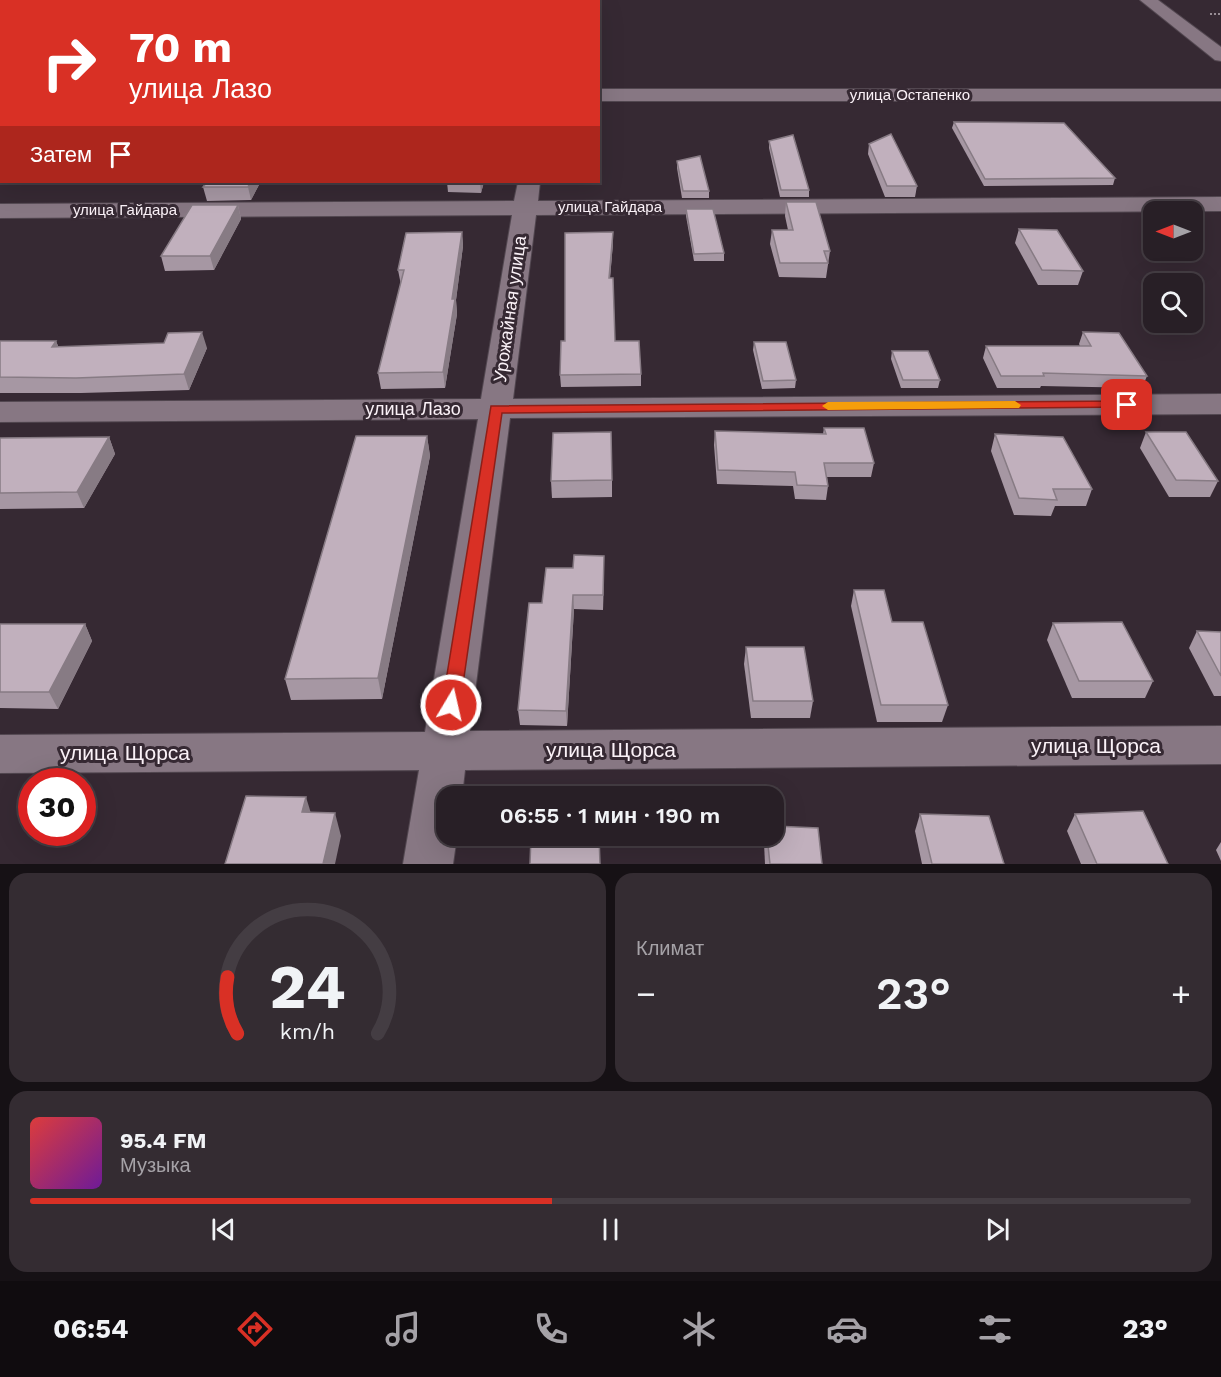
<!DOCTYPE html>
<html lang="ru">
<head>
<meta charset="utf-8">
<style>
  :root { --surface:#281f26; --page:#342c32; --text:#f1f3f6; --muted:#a5a2a7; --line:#443d43; --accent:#d93025 }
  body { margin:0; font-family:"Work Sans",sans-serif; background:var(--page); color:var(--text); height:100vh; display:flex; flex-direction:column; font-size:22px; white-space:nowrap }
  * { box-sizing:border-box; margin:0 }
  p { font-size:20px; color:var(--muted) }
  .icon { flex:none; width:33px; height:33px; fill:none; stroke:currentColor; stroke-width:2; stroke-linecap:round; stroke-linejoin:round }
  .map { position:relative; height:864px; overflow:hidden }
  .side { display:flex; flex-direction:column; gap:9px; padding:9px; background:#161115; flex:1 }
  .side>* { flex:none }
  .guide { position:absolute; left:0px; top:0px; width:600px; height:183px; box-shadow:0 6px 24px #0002,0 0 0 2px var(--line); background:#d93025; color:#fff; overflow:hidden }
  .needle { width:39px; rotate:270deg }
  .tools { position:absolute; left:1143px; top:201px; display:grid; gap:12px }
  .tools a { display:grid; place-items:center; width:60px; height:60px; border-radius:12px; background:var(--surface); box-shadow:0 6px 24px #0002,0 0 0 2px var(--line); font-size:30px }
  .speed { position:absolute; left:18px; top:768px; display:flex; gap:12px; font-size:30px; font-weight:700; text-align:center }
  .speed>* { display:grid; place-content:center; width:78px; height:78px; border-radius:50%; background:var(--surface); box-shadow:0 6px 24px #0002,0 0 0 2px var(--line); line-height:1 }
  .speed .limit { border:9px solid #d22; background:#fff; color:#111 }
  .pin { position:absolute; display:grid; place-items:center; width:51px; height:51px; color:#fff; margin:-26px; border-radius:12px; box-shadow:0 3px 9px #0006 }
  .me { position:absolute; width:66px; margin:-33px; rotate:9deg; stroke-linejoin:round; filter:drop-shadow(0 0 4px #0008) }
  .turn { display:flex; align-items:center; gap:21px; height:126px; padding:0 30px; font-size:27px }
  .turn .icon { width:78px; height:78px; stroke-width:2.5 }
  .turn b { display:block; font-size:42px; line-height:51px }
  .then { display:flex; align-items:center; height:57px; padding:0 30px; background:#0003; gap:12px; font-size:22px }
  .big { font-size:45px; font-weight:600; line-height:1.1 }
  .side .card { flex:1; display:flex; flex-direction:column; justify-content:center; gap:9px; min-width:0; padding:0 21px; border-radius:18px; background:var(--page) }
  .side .dial { align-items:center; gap:0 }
  .dial svg { height:156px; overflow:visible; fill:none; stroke:var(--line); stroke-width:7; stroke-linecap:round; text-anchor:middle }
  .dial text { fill:var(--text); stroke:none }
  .song { display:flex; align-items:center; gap:18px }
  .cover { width:72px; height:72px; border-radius:9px; background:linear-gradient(135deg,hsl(0 70% 55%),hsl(280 70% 35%)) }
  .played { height:6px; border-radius:3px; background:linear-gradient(90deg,var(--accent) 45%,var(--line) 45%) }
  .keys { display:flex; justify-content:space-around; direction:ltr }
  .heat { display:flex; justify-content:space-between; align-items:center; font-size:33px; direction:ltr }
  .side .tiles { flex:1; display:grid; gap:9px; grid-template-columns:1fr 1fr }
  .card:last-child { grid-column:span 2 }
  .trip { position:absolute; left:436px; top:786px; width:348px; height:60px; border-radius:18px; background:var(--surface); box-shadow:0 6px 24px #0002,0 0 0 2px var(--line); font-weight:600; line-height:60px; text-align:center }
  .tab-bar { display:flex; height:96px; justify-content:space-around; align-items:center; background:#100c0f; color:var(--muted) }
  .tab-bar .icon { width:42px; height:42px }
  .tab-bar .on { color:var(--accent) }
  .tab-bar b { font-size:27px; color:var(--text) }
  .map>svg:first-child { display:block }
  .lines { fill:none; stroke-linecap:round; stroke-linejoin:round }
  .minor-casing { stroke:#524750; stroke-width:2 }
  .tertiary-casing { stroke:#524750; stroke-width:2 }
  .path { stroke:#988d95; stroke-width:2; stroke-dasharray:2 2; stroke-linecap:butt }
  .minor { fill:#877783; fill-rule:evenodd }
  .tertiary { fill:#877783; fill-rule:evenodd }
  .wall { fill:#a697a3 }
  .shaded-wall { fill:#877b84 }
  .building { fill:#c1b0bd; stroke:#877b84; stroke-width:1.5 }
  .route { fill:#d93025; stroke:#8d1f18; stroke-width:1.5 }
  .slow { fill:#f59e0b }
  .labels { text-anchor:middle; stroke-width:6; stroke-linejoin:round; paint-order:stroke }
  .far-street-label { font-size:15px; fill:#faf1f7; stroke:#362933 }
  .street-label { font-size:18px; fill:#faf1f7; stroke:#362933 }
  .near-street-label { font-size:21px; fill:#faf1f7; stroke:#362933 }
</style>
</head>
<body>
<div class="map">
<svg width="1221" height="864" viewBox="0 0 1221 864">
  <rect width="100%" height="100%" fill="#362933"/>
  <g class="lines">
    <defs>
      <g id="minor">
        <rect x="0" y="89" width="2" height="12"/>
        <rect x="598" y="89" width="623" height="12"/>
        <polygon points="518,182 540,182 538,201 1221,197 1221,211 536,215 513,399 1221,394 1221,414 510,418 470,731 1221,726 1221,764 465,770 462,796 447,796 447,836 457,836 453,864 403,864 419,770 0,773 0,735 425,732 478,419 0,422 0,402 481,399 512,215 0,218 0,204 514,201"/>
      </g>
      <polygon id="tertiary" points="1140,0 1158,0 1221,47 1221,61 1215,60"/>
    </defs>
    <use href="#minor" class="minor-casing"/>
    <use href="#tertiary" class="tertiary-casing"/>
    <polyline class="path" points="1210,14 1221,14"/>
    <use href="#minor" class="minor"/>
    <use href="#tertiary" class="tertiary"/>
  </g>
  <g class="wall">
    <polygon points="954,122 1115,178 1113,185 984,186 952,128"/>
    <polygon points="769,141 809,190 809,197 780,197 769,148"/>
    <polygon points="869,144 917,186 915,197 885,197 868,154"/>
    <polygon points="677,161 709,191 709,198 682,198 677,168"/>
    <polygon points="207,182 259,182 260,183 251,200 207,201 203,187"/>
    <polygon points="447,182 484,182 481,193 448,192"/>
    <polygon points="786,202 830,251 826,278 779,277 770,244 772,230 788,230 785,216"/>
    <polygon points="238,205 241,219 214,270 165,271 161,256"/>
    <polygon points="686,209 724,253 724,261 694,261 686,216"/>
    <polygon points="1019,229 1083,271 1078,285 1038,285 1015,243"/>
    <polygon points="462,232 463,246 456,300 457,314 445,388 381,389 378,373 401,285 398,270"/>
    <polygon points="613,243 610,278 615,341 641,374 641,386 561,387 560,375 565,341"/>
    <polygon points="1083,332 1147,376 1142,388 1041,386 1040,388 997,388 983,358 986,346 1080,346 1079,344"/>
    <polygon points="0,341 56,341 58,346 207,348 189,390 81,393 0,393"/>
    <polygon points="754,342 796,380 795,388 762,389 753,350"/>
    <polygon points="892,351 940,380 938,388 901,388 891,359"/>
    <polygon points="824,428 874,463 871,477 827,477 828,486 826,500 795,499 793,486 717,484 714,445 715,431 823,434"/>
    <polygon points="1146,432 1218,481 1210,497 1169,497 1140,448"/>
    <polygon points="995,434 1092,489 1086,506 1055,506 1051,516 1014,515 991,451"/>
    <polygon points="427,436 430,456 382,699 291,700 285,679"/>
    <polygon points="109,437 115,454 84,508 0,509 0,438"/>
    <polygon points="612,480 612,497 552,498 551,481"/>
    <polygon points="604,556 603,610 574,609 567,726 520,725 518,710 573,568"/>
    <polygon points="854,590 892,622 948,705 942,722 877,722 851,606"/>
    <polygon points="1053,623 1153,681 1145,698 1072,698 1047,640"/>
    <polygon points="0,624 85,624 92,641 58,709 0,708"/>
    <polygon points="1197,631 1221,632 1221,696 1214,696 1189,648"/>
    <polygon points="746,647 813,701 810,718 751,718 744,664"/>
    <polygon points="920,814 1004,864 922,864 915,831"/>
    <polygon points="1075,814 1168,864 1081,864 1067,831"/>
    <polygon points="765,836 774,836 822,864 765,864 764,843"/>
    <polygon points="1221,842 1221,861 1216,850"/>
  </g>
  <g class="shaded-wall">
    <polygon points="250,182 259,182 260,183 251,200 248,187"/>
    <polygon points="480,182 484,182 481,193"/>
    <polygon points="238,205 241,219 214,270 210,256"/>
    <polygon points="462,232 463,246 456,300 457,314 445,388 443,372 452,299"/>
    <polygon points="613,232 613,243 609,290 609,278"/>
    <polygon points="202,332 207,348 189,390 184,374"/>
    <polygon points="56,341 62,356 52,347"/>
    <polygon points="427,436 430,456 382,699 378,678"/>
    <polygon points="109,437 115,454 84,508 77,492"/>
    <polygon points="604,556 604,571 603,610 603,595"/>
    <polygon points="573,595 574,609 567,726 566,711"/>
    <polygon points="85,624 92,641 58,709 49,692"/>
    <polygon points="306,797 313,820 302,812"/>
    <polygon points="335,813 341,836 335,864 323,864"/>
  </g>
  <g class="building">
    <polygon points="954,122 1064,123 1115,178 985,179"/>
    <polygon points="891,134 917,186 887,186 869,144"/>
    <polygon points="793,135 809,190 781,190 769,141"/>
    <polygon points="700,156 709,191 683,191 677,161"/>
    <polygon points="207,182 250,182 248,187 203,187"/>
    <polygon points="786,202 816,202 830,251 824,251 828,263 780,263 772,230 793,230"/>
    <polygon points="192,205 238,205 210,256 161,256"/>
    <polygon points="686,209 713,209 724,253 694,254"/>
    <polygon points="1019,229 1057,230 1083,271 1042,270"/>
    <polygon points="462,232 452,299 455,299 443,372 378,373 404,270 398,270 406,233"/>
    <polygon points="613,232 609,278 613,278 615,341 639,341 641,374 560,375 561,341 565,341 565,233"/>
    <polygon points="202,332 184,374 76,378 0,377 0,341 56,341 52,347 164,343 168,333"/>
    <polygon points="1083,332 1119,333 1147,376 1043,373 1044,376 1001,376 986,346 1091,346"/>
    <polygon points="754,342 786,342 796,380 763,381"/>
    <polygon points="892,351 928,351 940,380 903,380"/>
    <polygon points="824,428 864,428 874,463 824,463 828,486 797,485 795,472 718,470 715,431 826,434"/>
    <polygon points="611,432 612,480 551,481 553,433"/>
    <polygon points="1146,432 1186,432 1218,481 1176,480"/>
    <polygon points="995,434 1063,437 1092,489 1053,489 1057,500 1019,498"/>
    <polygon points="356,436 427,436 378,678 285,679"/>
    <polygon points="109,437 77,492 0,493 0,438"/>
    <polygon points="574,555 604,556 603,595 573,595 566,711 518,710 529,603 542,603 546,568 573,568"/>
    <polygon points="854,590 884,590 892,622 923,622 948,705 881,705"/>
    <polygon points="1122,622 1153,681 1079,681 1053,623"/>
    <polygon points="0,624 85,624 49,692 0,692"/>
    <polygon points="1197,631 1221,632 1221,676"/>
    <polygon points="746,647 804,647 813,701 753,701"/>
    <polygon points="246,796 306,797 302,812 335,813 323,864 225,864"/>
    <polygon points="1143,811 1168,864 1097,864 1075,814"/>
    <polygon points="920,814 989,816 1004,864 932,864"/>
    <polygon points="774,826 818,828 822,864 770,864 767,836 774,836"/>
    <polygon points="531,836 599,836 600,864 530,864"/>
  </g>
  <polygon class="route" points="1127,401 1134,405 1132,407 502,413 460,705 458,711 451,713 445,711 442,705 491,406"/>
  <polygon class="slow" points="1015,401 1021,405 1019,408 828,410 822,406 828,402"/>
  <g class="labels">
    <g class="far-street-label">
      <text x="910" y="100">улица Остапенко</text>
      <text x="610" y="212">улица Гайдара</text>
      <text x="125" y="215">улица Гайдара</text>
    </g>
    <g class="street-label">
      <text transform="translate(510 309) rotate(-82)" y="6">Урожайная улица</text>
      <text x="413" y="415">улица Лазо</text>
    </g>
    <g class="near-street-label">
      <text x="1096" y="753">улица Щорса</text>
      <text x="611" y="757">улица Щорса</text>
      <text x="125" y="760">улица Щорса</text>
    </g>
  </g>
</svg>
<div class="tools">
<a><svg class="needle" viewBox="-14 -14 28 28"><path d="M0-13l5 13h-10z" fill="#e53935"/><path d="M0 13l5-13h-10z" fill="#a5a2a7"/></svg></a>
<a><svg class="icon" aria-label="search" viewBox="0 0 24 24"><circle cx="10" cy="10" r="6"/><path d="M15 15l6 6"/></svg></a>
</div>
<div class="speed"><div class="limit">30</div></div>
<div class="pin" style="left:1127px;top:405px;background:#d93025"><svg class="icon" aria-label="arrive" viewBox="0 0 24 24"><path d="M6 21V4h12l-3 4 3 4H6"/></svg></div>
<svg class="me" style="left:451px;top:705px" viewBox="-20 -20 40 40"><circle r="17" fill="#d93025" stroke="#fff" stroke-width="3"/><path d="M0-11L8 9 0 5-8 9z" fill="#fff"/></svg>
<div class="trip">06:55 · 1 мин · 190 m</div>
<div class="guide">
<div class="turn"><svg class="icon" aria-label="right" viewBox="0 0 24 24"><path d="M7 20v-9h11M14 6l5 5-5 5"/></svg><div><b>70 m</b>улица Лазо</div></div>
<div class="then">Затем<svg class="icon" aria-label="arrive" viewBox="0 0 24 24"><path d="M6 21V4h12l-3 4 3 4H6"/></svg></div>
</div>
</div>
<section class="side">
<div class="tiles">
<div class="card dial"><svg viewBox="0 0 100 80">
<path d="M14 69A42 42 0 1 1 86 69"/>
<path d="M14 69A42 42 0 0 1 9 40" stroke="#d93025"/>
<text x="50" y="56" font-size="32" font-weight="700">24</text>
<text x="50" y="72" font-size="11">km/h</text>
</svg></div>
<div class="card"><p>Климат</p>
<div class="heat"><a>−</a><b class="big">23°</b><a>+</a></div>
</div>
<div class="card">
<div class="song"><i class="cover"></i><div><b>95.4 FM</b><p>Музыка</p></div></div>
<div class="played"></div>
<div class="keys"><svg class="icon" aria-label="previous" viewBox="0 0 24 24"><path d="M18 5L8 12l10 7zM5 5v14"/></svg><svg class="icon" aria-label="pause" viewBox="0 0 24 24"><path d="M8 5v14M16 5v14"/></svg><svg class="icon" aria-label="next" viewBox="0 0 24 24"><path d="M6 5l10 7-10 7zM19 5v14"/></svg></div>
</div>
</div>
</section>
<nav class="tab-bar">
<b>06:54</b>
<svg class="icon on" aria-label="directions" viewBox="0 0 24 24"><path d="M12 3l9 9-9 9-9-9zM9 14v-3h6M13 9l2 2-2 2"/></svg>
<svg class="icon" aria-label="music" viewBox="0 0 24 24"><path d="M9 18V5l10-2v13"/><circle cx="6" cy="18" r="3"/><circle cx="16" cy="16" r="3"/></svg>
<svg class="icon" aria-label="phone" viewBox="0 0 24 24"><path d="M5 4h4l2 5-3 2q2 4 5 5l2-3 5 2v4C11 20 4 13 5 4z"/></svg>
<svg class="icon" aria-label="climate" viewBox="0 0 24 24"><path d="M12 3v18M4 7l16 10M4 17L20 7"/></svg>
<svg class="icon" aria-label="car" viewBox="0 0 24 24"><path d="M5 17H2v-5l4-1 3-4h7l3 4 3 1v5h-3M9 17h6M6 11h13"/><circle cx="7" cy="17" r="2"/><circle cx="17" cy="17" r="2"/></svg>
<svg class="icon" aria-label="filters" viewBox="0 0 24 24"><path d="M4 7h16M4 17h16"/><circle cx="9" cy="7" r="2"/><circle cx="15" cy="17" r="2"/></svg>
<b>23°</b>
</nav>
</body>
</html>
